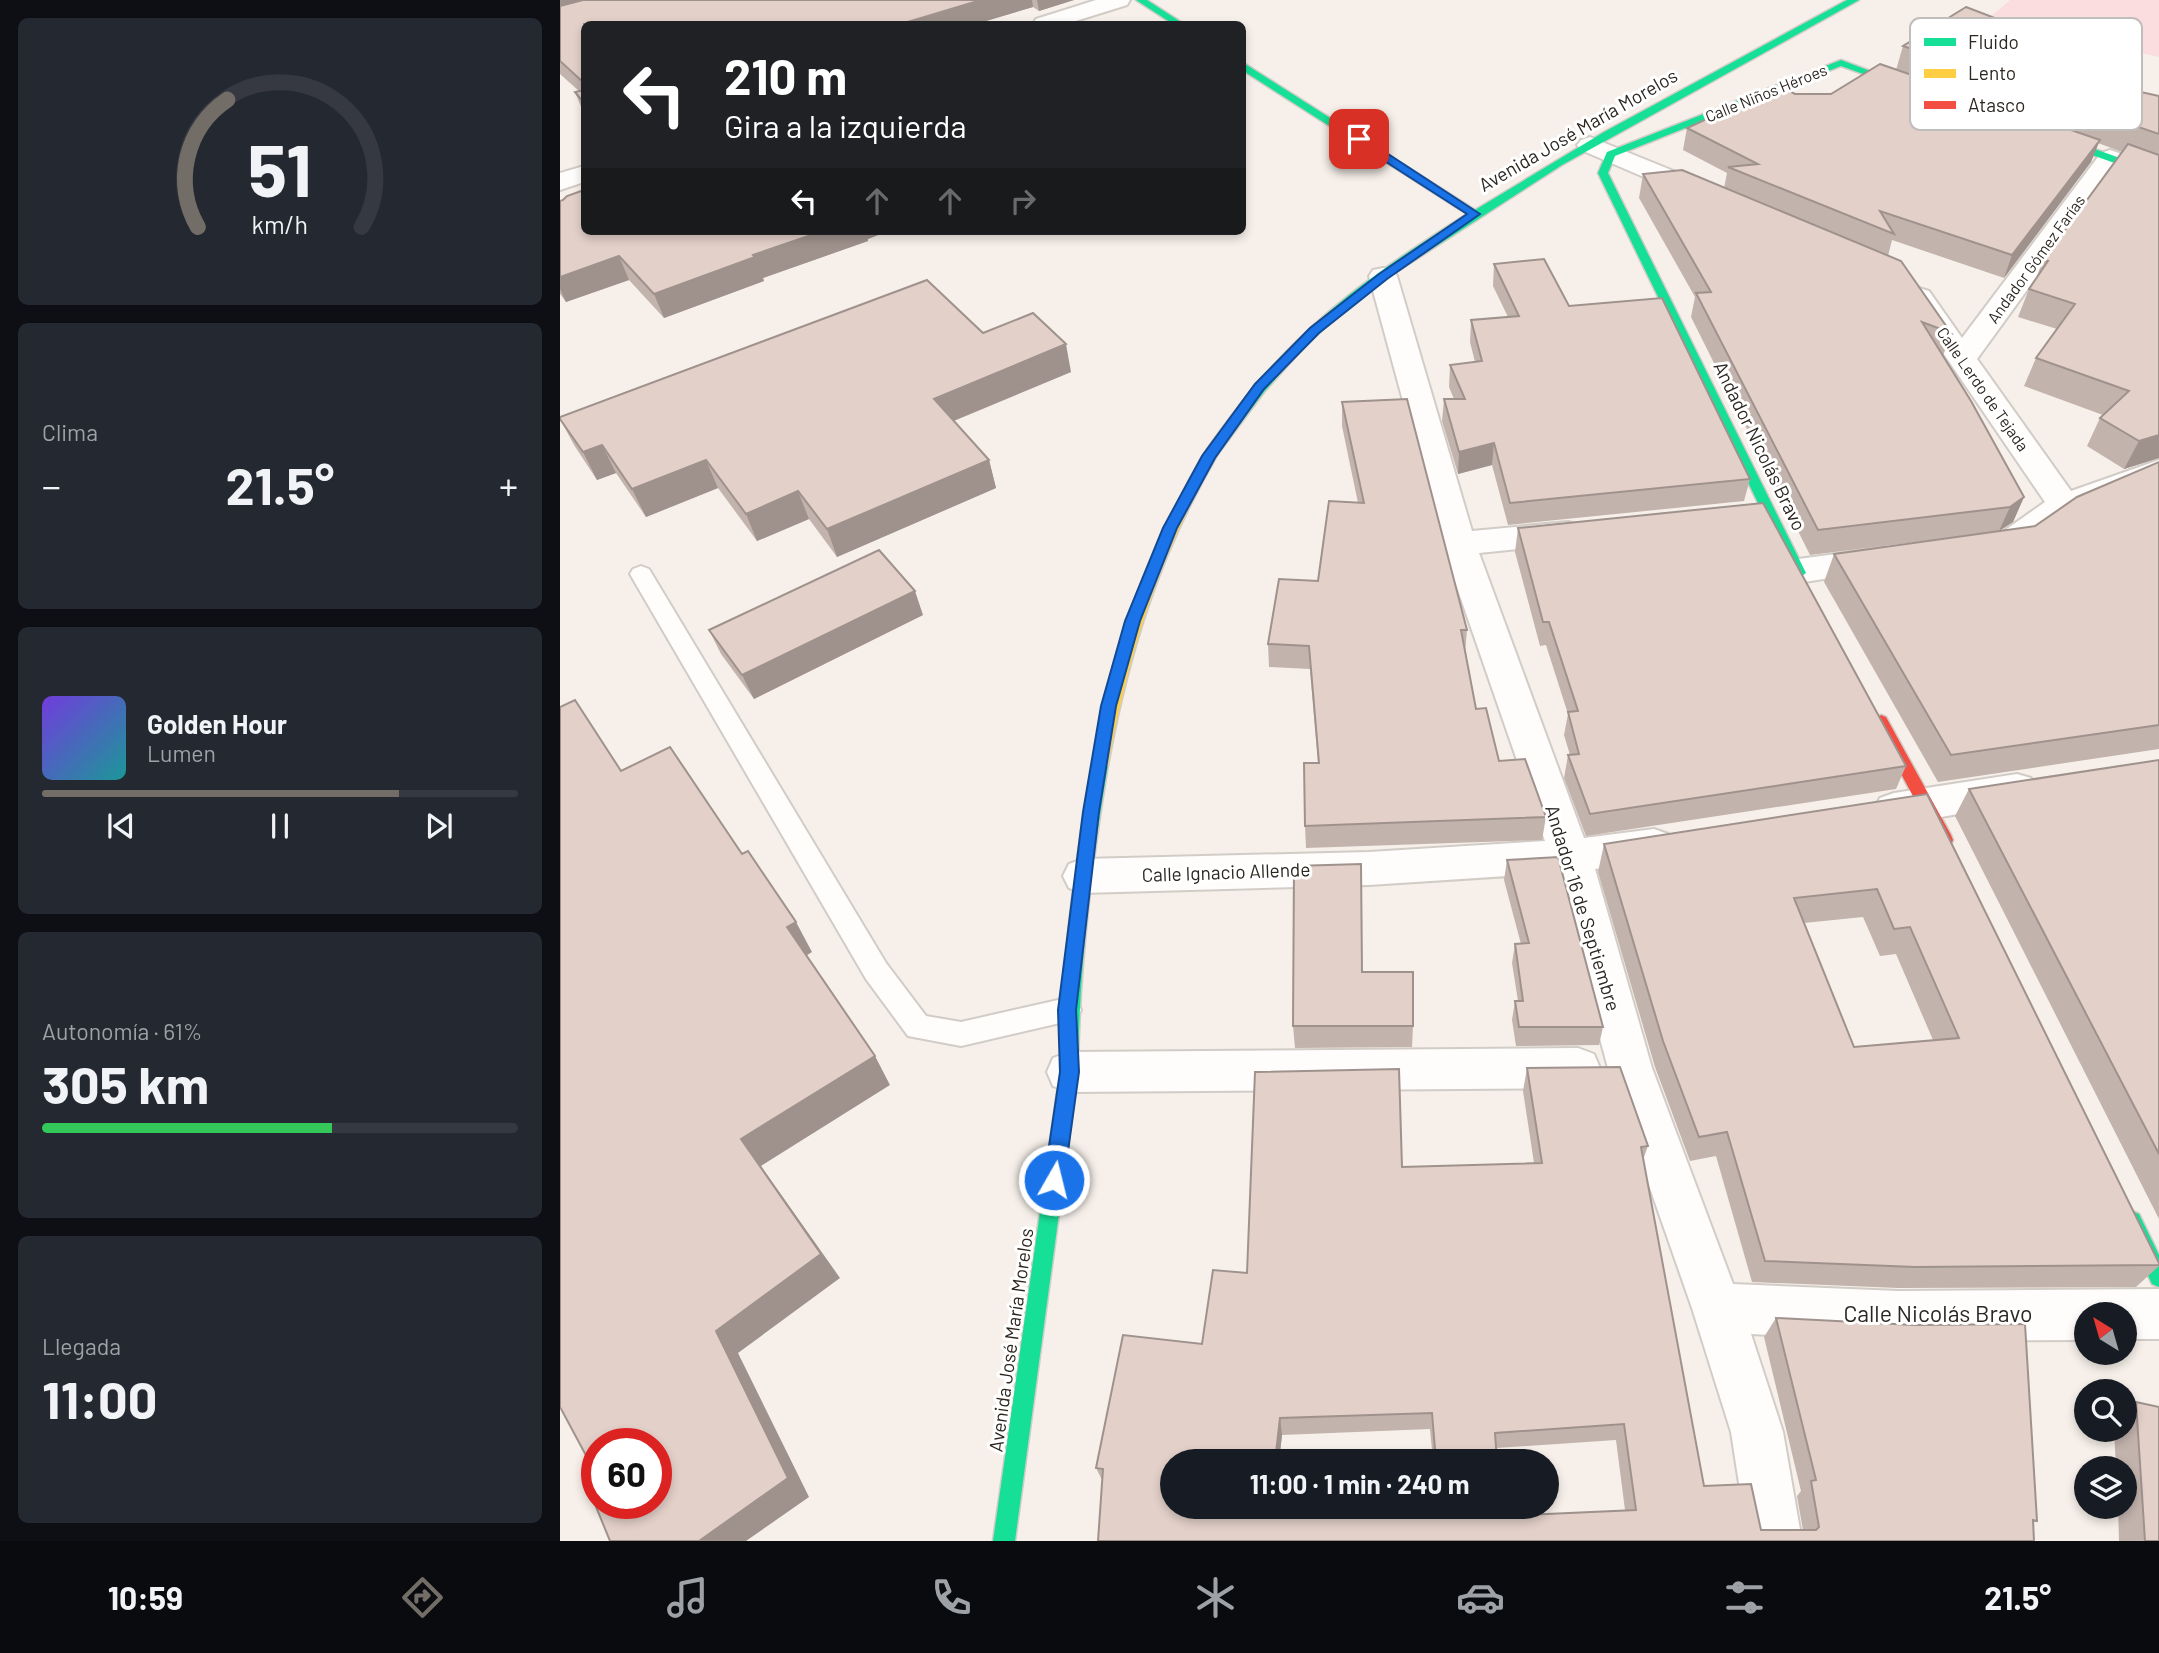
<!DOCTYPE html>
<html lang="es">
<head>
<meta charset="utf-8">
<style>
  :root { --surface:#171b24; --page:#242831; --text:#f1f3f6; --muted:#9ea1a6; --line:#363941; --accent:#736d67 }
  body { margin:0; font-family:Barlow,sans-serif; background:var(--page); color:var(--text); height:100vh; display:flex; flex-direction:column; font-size:26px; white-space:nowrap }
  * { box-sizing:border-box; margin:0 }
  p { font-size:23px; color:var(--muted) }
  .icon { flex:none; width:38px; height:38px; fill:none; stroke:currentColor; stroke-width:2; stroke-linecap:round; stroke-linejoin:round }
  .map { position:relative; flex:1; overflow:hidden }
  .drawer { display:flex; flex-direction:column; gap:18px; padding:18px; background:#0d0f14; width:560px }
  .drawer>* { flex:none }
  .top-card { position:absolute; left:21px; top:21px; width:665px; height:214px; border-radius:10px; box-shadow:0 4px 10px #0003; background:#202124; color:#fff; overflow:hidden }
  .needle { width:46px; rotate:323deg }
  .fabs { position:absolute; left:1514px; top:1302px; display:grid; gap:14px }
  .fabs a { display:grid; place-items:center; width:63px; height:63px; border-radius:50%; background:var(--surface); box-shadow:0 4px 10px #0003; font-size:35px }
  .speed { position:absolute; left:21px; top:1428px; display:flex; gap:14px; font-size:35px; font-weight:700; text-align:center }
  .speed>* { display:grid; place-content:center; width:91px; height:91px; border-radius:50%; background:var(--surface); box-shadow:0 4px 10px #0003; line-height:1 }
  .speed .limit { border:10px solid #d22; background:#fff; color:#111 }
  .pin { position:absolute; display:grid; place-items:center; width:60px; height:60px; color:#fff; margin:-30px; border-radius:14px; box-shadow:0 4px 10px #0006 }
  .me { position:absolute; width:77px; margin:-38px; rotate:8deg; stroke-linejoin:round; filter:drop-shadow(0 0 5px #0008) }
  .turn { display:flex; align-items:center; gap:24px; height:147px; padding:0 28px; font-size:32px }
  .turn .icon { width:91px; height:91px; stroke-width:2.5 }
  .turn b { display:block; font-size:49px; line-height:60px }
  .lanes { display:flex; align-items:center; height:66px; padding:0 28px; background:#0003; justify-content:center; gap:35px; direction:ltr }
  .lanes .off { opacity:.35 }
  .big { font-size:52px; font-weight:700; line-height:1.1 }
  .drawer .tile { flex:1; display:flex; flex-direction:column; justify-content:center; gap:10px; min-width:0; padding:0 24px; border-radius:10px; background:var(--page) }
  .drawer .dial { align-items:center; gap:0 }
  .dial svg { height:182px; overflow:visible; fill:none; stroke:var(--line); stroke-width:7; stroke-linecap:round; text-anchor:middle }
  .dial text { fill:var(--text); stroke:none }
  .song { display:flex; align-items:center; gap:21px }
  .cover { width:84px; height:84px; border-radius:10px; background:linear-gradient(135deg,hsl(260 70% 55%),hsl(180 70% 35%)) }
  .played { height:7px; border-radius:4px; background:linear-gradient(90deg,var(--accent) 75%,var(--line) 75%) }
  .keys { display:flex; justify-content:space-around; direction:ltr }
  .heat { display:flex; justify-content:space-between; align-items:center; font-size:38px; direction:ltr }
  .charge { height:10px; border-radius:5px; background:linear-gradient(90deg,#34c759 61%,var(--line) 0) }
  .trip { position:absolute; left:600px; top:1449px; width:399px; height:70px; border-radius:35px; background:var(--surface); box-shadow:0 4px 10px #0003; font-weight:700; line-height:70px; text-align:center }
  .menu { display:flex; height:112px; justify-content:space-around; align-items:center; background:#090b0e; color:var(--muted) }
  .menu .icon { width:49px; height:49px }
  .menu .selected { color:var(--accent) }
  .menu b { font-size:32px; color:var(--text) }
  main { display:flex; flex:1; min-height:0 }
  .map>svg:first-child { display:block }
  .green { fill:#fbdddf }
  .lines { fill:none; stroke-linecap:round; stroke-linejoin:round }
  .lane-casing { stroke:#d2ccc6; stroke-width:4 }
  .street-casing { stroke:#d2ccc6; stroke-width:4 }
  .fast-casing { stroke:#d2ccc6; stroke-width:3 }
  .slow-casing { stroke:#d2ccc6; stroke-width:3 }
  .jam-casing { stroke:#d2ccc6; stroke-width:3 }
  .lane { fill:#fefdfc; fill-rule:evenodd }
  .street { fill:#fefdfc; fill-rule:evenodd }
  .fast { fill:#16e098; fill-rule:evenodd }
  .slow { fill:#ffcf43; fill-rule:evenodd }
  .jam { fill:#f24e42; fill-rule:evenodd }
  .wall { fill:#c3b3ad; fill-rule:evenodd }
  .shaded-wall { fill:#9f928d }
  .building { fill:#e3d0c9; stroke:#9f928d; stroke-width:2; fill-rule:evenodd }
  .route { fill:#1a73e8; stroke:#114b97; stroke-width:2 }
  .labels { text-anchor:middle; stroke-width:6; stroke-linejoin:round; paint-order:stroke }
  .far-street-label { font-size:16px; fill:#2c2621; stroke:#fff }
  .street-label { font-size:19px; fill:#2c2621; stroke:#fff }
  .near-street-label { font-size:23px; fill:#2c2621; stroke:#fff }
  .key { fill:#fff; stroke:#c0bebc; stroke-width:2 }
  .key-label { font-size:19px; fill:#2c2621 }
</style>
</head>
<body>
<main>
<section class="drawer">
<div class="tile dial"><svg viewBox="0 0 100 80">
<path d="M14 69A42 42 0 1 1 86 69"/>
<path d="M14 69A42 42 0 0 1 27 13" stroke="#736d67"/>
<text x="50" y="56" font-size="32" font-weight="700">51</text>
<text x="50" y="72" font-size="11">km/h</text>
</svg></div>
<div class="tile"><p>Clima</p>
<div class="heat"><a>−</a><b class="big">21.5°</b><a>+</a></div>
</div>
<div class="tile">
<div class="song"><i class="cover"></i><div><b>Golden Hour</b><p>Lumen</p></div></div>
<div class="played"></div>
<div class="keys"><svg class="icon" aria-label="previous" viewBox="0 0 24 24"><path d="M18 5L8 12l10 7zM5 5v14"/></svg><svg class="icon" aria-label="pause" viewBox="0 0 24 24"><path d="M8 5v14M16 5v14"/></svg><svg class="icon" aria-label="next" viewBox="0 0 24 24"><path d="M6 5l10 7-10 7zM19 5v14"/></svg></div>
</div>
<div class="tile"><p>Autonomía · 61%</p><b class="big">305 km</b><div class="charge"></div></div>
<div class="tile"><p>Llegada</p><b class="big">11:00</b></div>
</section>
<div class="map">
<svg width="1599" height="1541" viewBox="0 0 1599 1541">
  <rect width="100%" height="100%" fill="#f7f0ea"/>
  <polygon class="green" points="1450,0 1599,0 1599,57 1429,18"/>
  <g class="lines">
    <defs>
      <polygon id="lane" points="81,566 89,569 326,963 366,1016 401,1022 507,998 517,1001 521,1010 517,1019 401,1046 348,1036 306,979 70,574 73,569"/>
      <g id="street">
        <polygon points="536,0 570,0 567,5 506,24 473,24 476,19"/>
        <polygon points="1030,137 1153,187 1157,193 1153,199 1144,201 1135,199 1021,150 1017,145 1021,140"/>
        <path d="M 1550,150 L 1559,153 L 1563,158 L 1417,359 L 1511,491 L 1599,460 L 1599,482 C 1572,492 1542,499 1517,512 C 1481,530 1460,567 1415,554 L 1410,546 L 1415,538 L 1441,533 L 1485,502 L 1345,297 L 1349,291 L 1359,288 L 1369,291 L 1402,338 L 1541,153 Z"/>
        <polygon points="24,166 24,182 0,190 0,173"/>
        <polygon points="823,268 833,270 837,276 912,531 1008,522 1020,525 1025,533 1020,541 1008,544 919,553 1024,838 1094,829 1108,834 1114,845 1108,856 1094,861 1035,869 1092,1068 1173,1284 1338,1291 1599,1289 1599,1339 1564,1339 1564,1314 1526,1314 1526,1340 1338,1341 1191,1334 1223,1432 1242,1541 1188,1541 1171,1432 1132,1308 1048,1068 995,873 809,885 523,893 509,888 503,876 509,864 523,859 809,852 985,841 882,544 809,276 813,270"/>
        <polygon points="1322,548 1334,552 1339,560 1334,568 1238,583 1226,579 1221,571 1226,563 1238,559"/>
        <polygon points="1457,774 1471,778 1476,789 1471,800 1457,804 1334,825 1320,820 1314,809 1320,798 1334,793"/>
        <polygon points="1018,1048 1034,1054 1040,1068 1034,1082 1018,1088 509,1092 493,1086 487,1072 493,1058 509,1052"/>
      </g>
      <g id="fast">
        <polygon points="576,0 587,0 624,24 613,24"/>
        <path d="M 1287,0 L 1299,0 L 1002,165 L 830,276 L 775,318 L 744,347 L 704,392 L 657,455 L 647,455 L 647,449 C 674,411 703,374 736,342 C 786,292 847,252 907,214 L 682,70 L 682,62 L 915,210 L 1044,132 Z"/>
        <polygon points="1281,60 1361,90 1353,92 1281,66 1055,156 1048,173 1246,573 1239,578 1232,573 1038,173 1047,152"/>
        <polygon points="1482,133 1490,133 1599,172 1599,179 1482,137"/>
        <path d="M 540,759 L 546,761 L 548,765 C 531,867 519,968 518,1072 L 455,1541 L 433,1541 L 500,1072 C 501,968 514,867 532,765 L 534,761 Z"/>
        <polygon points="1572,1211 1579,1214 1599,1255 1599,1287 1592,1284 1562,1221 1565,1214"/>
      </g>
      <path id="slow" d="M 652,448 L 659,452 C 600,552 569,651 548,765 L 546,769 L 534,769 L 532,765 C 554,651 586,552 645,452 Z"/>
      <polygon id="jam" points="1321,715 1326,717 1391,835 1393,840 1391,845 1379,845 1313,721"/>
    </defs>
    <use href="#lane" class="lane-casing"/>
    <use href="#street" class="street-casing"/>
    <use href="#fast" class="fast-casing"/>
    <use href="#slow" class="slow-casing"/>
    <use href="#jam" class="jam-casing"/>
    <use href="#lane" class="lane"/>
    <use href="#street" class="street"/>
    <use href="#fast" class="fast"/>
    <use href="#slow" class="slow"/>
    <use href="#jam" class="jam"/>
  </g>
  <g class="wall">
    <polygon points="0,0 514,0 479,11 473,7 416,24 24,24 24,114 15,92 19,91 0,74"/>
    <polygon points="1343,46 1529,54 1526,61 1567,89 1599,96 1599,458 1564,469 1527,446 1540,418 1543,415 1464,386 1476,358 1497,329 1458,317 1469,289 1475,281 1483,260 1562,152 1538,143 1531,162 1444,278 1332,240 1328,256 1391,333 1383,356 1464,497 1453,522 1439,531 1475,526 1599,462 1599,749 1378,782 1264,582 1274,554 1430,533 1250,555 1131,317 1135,297 1079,198 1083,174 1164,188 1167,173 1123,150 1127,128 1235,94 1271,94 1336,70"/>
    <polygon points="3,200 24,231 328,231 308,239 308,241 203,278 204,281 104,318 69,280 6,302 0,294 0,201"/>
    <polygon points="934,264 1009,306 1190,479 1184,501 948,525 932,465 898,474 882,421 884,399 894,399 889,387 890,366 915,362 910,342 911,320 948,317 933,286"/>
    <polygon points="423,333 511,372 394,421 429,460 436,488 277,557 249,519 197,541 158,488 86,517 56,473 37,480 14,445 0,419"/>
    <polygon points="782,402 907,630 905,653 916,709 939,761 986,817 982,840 746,848 745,826 758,763 750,669 709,667 708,644 758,581 798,503 782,426"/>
    <polygon points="958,528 1346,766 1336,789 1026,836 1004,778 1008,755 1010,755 1004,735 1008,714 986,645 980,646 955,552"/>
    <polygon points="363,615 194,699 161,654 149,630"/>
    <polygon points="1599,760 1599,1219 1395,816 1409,789"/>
    <path d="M 1367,794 L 1599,1263 L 1599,1266 L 1576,1287 L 1338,1288 L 1192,1282 L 1156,1156 L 1130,1161 L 1095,1067 L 1038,872 L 1044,844 ZM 1303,917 L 1320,956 L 1336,954 L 1373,1040 L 1294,1047 L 1244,923 Z"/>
    <polygon points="947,860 1043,1027 1039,1045 956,1046 952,1020 955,1001 958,1001 952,963 955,944 961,944 944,880"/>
    <polygon points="802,972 853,1026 852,1047 735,1048 733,1026"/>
    <path d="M 967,1068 L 1088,1146 L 1083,1160 L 1144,1486 L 1201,1530 L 1243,1530 L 1237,1496 L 1241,1491 L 1204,1337 L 1216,1318 L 1477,1521 L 1473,1523 L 1474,1541 L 538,1541 L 542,1480 L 536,1468 L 642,1344 L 687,1273 L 842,1167 L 974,1163 L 963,1091 ZM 870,1429 L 873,1461 L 937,1461 L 936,1448 L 1056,1440 L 1065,1510 L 942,1516 L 941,1507 L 876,1507 L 876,1508 L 712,1516 L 713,1507 L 612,1461 L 719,1461 L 722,1435 Z"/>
    <polygon points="1576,1402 1599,1541 1559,1541 1558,1507 1564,1507 1564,1468 1556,1468 1554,1430 1564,1430 1564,1410"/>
  </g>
  <g class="shaded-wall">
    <polygon points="0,0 39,0 0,11"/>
    <polygon points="421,0 472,0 473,7 416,24 341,24"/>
    <polygon points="477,0 514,0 479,11"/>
    <polygon points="1572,76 1561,102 1558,87"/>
    <polygon points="1540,140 1531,162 1444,278 1452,255"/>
    <polygon points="263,231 328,231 308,239 308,241 203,278 204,281 104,318 94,294 193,255"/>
    <polygon points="59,256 69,280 6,302 0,289 0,277"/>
    <polygon points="506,344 511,372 381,426 374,399"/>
    <polygon points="1599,435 1599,458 1564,469 1579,441"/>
    <polygon points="934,443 932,465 898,474 899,452"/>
    <polygon points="42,445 56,473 37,480 23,452"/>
    <polygon points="146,460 158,488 86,517 72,489"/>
    <polygon points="429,460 436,488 277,557 267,529"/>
    <polygon points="238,491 249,519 197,541 186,514"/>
    <polygon points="1464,497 1453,522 1439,531 1450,507"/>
    <polygon points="355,591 363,615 194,699 182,675"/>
    <polygon points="236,922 252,952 244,957 227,927"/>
    <polygon points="315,1056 330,1085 201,1166 280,1278 178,1353 249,1497 186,1541 139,1541 156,1331 181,1139"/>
    <polygon points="720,1418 722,1435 719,1461 715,1461"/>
    <polygon points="709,1507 713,1507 710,1531 708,1517"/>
  </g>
  <g class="building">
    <polygon points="23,0 421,0 341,24 24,24 24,83 0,61 0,6"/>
    <polygon points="1406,7 1529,54 1522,59 1572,76 1558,87 1599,96 1599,134 1343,46"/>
    <polygon points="1320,64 1540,140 1452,255 1320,211 1334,234 1168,167 1198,164 1127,128 1219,86 1235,94 1271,94"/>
    <polygon points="24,90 24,103 15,92"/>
    <polygon points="1568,144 1599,155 1599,435 1579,441 1540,418 1569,391 1476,358 1515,304 1469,289 1488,261 1483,260"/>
    <polygon points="1122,170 1341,261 1391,333 1362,322 1411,401 1464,497 1450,507 1258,530 1136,293 1151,292 1083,174"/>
    <polygon points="24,190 24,231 263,231 193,255 195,257 94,294 59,256 0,277 0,201 3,200 7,196"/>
    <polygon points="984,259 1009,306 1102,298 1190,479 950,503 934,443 899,452 884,399 905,399 890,365 922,361 911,320 959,316 934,264"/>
    <polygon points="367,280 423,333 473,313 506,344 374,399 429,460 267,529 238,491 186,514 146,460 72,489 42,445 23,452 0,419 0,417"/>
    <polygon points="847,399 907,630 901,630 916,709 926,708 939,761 965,759 986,817 745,826 744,763 759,763 749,646 708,644 719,579 758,581 769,501 804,503 782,402"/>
    <polygon points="1599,462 1599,725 1391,755 1274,554 1475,526 1517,497"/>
    <polygon points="1203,503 1346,766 1030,814 1008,755 1019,754 1008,712 1018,711 989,622 983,622 958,528"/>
    <polygon points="319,550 355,591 182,675 149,630"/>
    <polygon points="15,700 61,771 110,747 182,854 188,851 236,922 227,927 315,1056 181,1139 261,1254 156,1331 228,1478 139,1541 50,1541 32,1497 37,1494 37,1503 96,1503 96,1444 37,1444 37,1476 0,1407 0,707"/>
    <polygon points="1599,760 1599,1154 1409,789"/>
    <path d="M 1367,794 L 1599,1263 L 1599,1265 L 1355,1267 L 1205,1261 L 1167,1132 L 1139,1137 L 1103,1041 L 1044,844 ZM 1317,889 L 1334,929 L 1350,927 L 1399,1038 L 1294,1047 L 1234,898 Z"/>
    <polygon points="998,857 1043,1027 959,1027 955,1001 963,1001 955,944 969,943 947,860"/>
    <polygon points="801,864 802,972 853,972 853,1026 733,1026 734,866"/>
    <path d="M 1060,1067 L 1088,1146 L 1081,1147 L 1144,1486 L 1191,1484 L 1201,1530 L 1256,1530 L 1259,1527 L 1251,1481 L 1256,1480 L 1216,1318 L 1354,1325 L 1465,1324 L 1477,1521 L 1473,1520 L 1474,1541 L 538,1541 L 543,1469 L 536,1468 L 563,1335 L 642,1344 L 653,1270 L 687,1273 L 695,1072 L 839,1069 L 842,1167 L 982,1163 L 967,1068 ZM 872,1413 L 876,1461 L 937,1461 L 935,1433 L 1064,1424 L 1076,1510 L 942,1516 L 941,1507 L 880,1507 L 708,1517 L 709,1507 L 612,1507 L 612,1461 L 715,1461 L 720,1418 Z"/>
    <polygon points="1576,1402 1599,1407 1599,1541 1585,1541"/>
  </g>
  <polygon class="route" points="795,137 802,137 920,214 827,279 759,333 704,389 655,458 617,528 580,621 556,706 539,812 516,1010 519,1072 504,1180 501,1187 494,1189 487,1187 484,1180 500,1072 498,1010 523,812 541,706 565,621 603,528 642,456 695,384 750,328 819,274 907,214 795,142"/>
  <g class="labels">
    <g class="far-street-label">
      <text transform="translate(1206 93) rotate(-22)" y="6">Calle Niños Héroes</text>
      <text transform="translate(1476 259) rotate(-54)" y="6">Andador Gómez Farías</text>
      <text transform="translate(1423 389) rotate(55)" y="6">Calle Lerdo de Tejada</text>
    </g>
    <g class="street-label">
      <text transform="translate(1018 130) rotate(-30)" y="7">Avenida José María Morelos</text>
      <text transform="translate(1200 446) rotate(64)" y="7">Andador Nicolás Bravo</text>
      <text transform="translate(666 872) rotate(-2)" y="7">Calle Ignacio Allende</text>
      <text transform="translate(1023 908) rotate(73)" y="7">Andador 16 de Septiembre</text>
      <text transform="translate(451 1340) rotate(-82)" y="7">Avenida José María Morelos</text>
    </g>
    <g class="near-street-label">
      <text x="1378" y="1322">Calle Nicolás Bravo</text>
    </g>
  </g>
  <rect x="1350" y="18" width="232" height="112" rx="10" class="key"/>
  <rect x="1364" y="38" width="32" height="8" fill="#16e098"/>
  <rect x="1364" y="69" width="32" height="9" fill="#ffcf43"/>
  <rect x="1364" y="101" width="32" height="8" fill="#f24e42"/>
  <g class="key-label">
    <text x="1408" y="49">Fluido</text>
    <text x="1408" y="80">Lento</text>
    <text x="1408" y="112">Atasco</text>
  </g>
</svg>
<div class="fabs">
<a><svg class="needle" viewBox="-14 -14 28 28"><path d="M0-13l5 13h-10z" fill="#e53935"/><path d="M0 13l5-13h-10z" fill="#9ea1a6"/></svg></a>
<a><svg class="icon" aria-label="search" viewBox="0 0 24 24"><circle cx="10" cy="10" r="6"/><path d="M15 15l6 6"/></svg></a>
<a><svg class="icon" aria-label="layers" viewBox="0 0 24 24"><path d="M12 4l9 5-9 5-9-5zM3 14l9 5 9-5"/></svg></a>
</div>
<div class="speed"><div class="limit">60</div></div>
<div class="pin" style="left:799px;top:139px;background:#d93025"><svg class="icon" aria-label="arrive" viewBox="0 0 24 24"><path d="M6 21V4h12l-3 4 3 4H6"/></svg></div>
<svg class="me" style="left:494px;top:1180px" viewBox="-20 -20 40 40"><circle r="17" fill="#1a73e8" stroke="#fff" stroke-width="3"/><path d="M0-11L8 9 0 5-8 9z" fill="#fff"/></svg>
<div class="trip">11:00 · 1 min · 240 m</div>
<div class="top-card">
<div class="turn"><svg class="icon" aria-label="left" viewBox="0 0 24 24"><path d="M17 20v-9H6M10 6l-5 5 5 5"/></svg><div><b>210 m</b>Gira a la izquierda</div></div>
<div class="lanes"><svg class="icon" aria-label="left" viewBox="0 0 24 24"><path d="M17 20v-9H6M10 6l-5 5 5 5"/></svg><svg class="icon off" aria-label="ahead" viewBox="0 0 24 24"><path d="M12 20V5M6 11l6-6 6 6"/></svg><svg class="icon off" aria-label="ahead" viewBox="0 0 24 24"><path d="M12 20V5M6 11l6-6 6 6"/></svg><svg class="icon off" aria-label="right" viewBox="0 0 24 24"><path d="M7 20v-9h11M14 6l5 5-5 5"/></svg></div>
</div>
</div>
</main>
<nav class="menu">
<b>10:59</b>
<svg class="icon selected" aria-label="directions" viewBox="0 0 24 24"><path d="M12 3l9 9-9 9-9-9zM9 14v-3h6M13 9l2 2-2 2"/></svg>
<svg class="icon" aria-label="music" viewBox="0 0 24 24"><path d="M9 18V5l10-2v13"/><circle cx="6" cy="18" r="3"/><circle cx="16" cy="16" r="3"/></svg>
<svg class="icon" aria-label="phone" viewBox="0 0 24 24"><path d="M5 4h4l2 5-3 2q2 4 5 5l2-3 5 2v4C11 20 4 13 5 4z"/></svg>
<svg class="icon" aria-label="climate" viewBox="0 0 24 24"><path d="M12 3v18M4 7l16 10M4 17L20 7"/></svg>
<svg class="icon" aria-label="car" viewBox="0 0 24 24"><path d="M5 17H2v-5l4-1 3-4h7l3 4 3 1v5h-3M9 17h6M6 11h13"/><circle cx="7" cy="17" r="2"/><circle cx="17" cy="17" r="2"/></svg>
<svg class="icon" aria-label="filters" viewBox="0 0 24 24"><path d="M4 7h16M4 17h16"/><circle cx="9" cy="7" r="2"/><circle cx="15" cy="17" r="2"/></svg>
<b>21.5°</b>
</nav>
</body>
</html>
